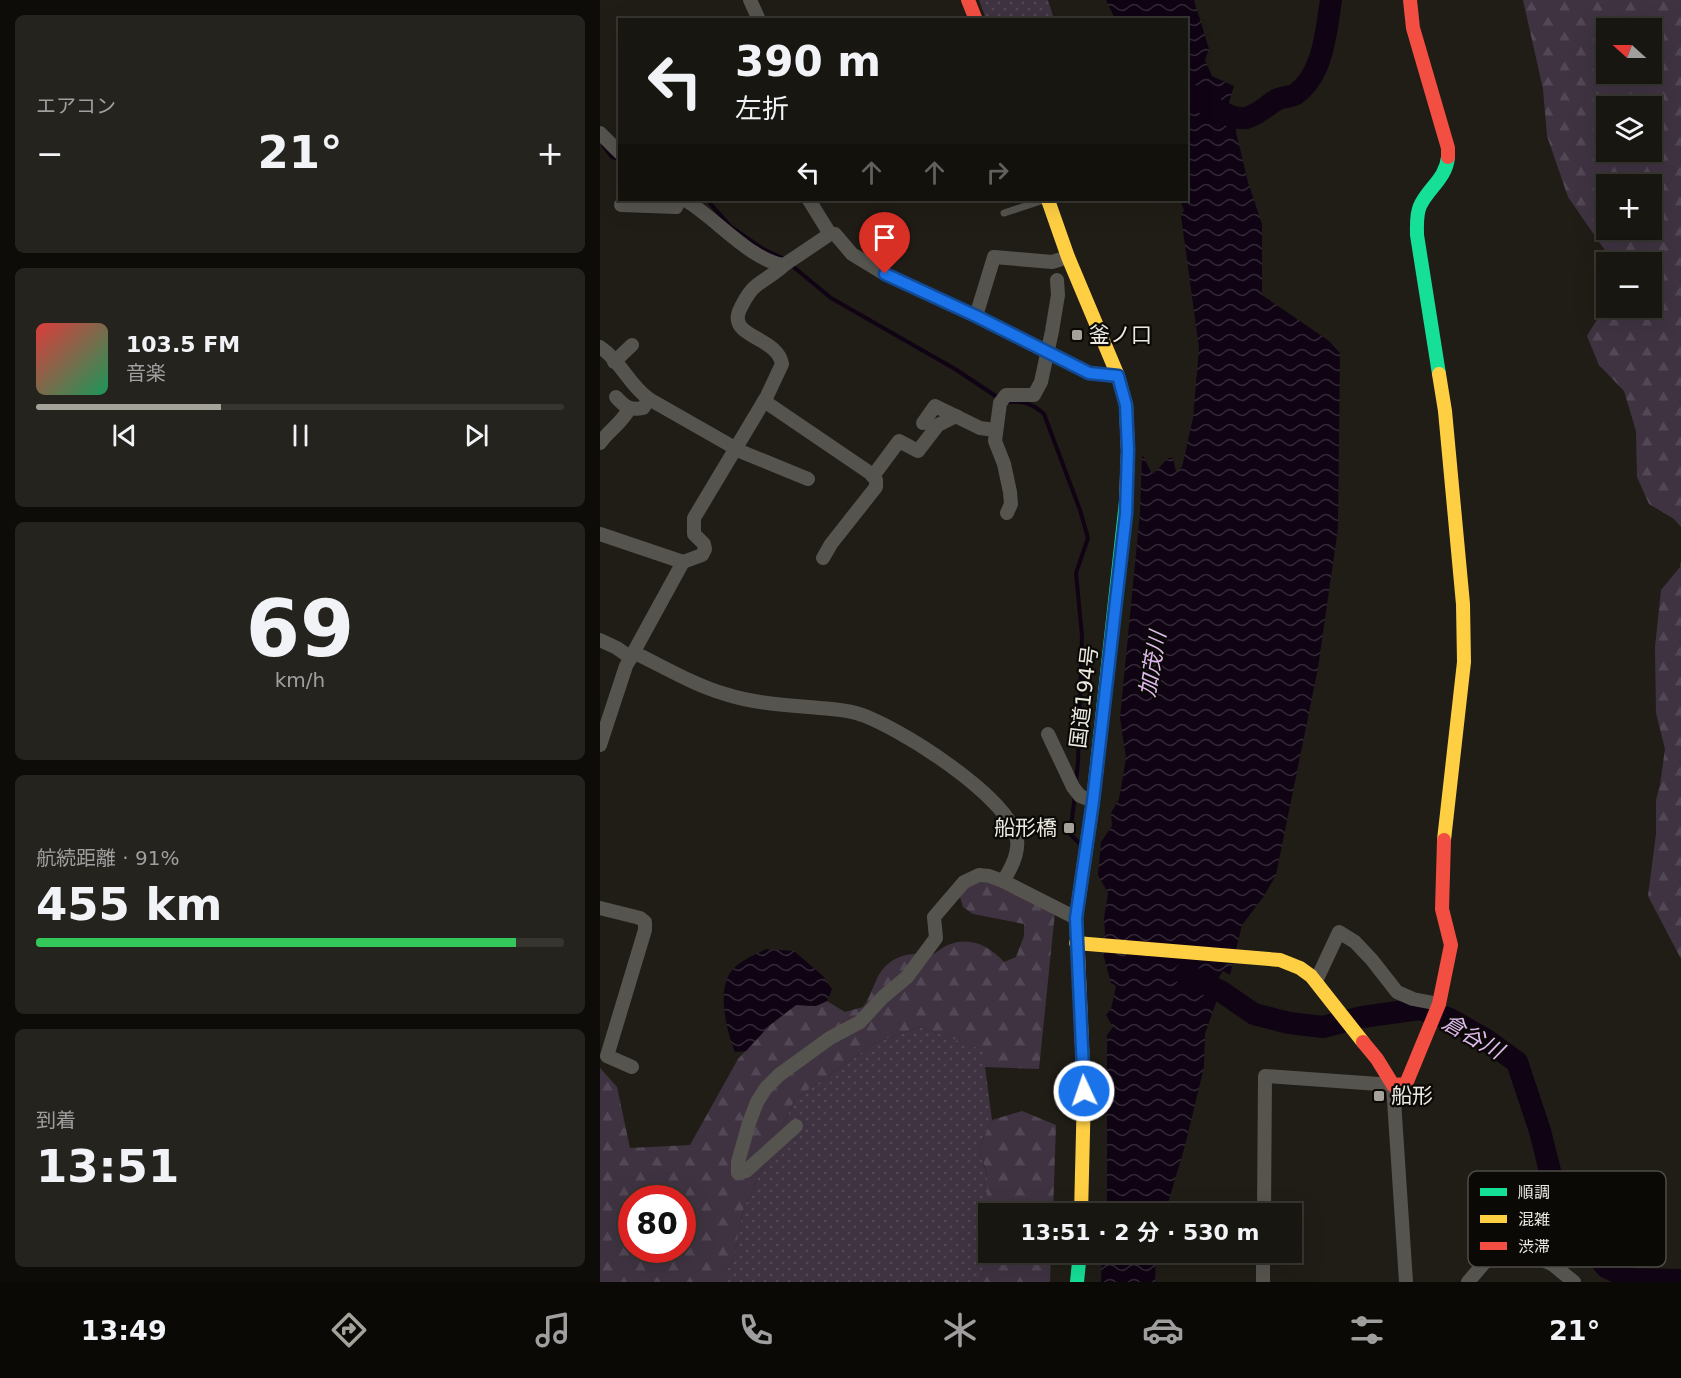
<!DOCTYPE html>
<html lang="ja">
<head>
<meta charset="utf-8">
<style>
  :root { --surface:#181610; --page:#25231e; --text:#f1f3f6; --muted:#9f9f9f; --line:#363530; --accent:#a5a29a }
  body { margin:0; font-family:"DejaVu Sans","Noto Sans JP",sans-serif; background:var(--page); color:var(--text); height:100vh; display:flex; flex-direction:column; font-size:22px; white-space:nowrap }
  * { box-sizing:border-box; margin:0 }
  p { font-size:20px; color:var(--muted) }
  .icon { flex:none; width:33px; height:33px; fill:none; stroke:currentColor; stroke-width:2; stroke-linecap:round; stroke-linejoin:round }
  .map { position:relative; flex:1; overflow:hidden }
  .drawer { display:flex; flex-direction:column; gap:15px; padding:15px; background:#0d0c09; width:600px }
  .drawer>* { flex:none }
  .banner { position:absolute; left:18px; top:18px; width:570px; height:183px; border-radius:0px; box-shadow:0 6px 24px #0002,0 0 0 2px var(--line); background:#181610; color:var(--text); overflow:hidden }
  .needle { width:39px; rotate:291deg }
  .tools { position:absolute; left:996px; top:18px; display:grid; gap:12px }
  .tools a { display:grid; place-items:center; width:66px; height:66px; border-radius:0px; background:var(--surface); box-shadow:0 6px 24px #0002,0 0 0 2px var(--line); font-size:30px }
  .speed { position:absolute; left:18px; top:1185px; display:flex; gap:12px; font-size:30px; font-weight:700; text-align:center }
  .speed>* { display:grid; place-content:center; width:78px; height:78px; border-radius:50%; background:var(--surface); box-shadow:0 6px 24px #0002,0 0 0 2px var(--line); line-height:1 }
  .speed .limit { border:9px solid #d22; background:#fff; color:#111 }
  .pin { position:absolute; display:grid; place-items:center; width:51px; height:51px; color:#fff; margin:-62px -26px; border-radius:50% 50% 50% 0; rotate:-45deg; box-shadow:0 0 6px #0007 }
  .pin .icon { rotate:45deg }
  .me { position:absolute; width:66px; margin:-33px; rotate:357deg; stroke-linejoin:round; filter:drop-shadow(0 0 4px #0008) }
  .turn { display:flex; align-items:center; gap:21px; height:126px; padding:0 18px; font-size:27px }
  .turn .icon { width:78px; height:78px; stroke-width:2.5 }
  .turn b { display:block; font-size:42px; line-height:51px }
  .lanes { display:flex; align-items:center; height:57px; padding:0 18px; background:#0003; justify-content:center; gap:30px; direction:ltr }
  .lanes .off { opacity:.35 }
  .big { font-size:45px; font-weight:700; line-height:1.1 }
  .drawer .card { flex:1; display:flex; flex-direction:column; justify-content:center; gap:9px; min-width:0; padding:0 21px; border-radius:9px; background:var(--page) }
  .drawer .dial { align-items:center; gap:0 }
  .dial b { font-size:78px; line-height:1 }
  .song { display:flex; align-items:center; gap:18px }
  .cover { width:72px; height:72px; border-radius:9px; background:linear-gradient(135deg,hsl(0 70% 55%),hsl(150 70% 35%)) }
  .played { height:6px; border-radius:3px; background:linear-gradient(90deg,var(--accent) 35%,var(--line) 35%) }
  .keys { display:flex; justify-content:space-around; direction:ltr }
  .heat { display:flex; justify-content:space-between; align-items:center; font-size:33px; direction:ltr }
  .charge { height:9px; border-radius:4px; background:linear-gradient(90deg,#34c759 91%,var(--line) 0) }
  .trip { position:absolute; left:378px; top:1203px; width:324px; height:60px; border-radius:0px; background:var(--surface); box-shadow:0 6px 24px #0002,0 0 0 2px var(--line); font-weight:700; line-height:60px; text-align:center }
  .tab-bar { display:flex; height:96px; justify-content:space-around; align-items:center; background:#0a0906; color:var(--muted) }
  .tab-bar .icon { width:42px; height:42px }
  .tab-bar .current { color:var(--accent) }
  .tab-bar b { font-size:27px; color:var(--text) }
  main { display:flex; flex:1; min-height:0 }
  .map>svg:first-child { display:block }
  .grass { fill:url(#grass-dots) }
  .forest { fill:url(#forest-firs); fill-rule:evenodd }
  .water { fill:url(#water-waves) }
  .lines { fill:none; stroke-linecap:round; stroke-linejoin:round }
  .stream { stroke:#100414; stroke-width:4 }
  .river { stroke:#100414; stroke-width:22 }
  .lane { stroke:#56544f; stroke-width:7 }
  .street { stroke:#56544f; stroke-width:14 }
  .fast { stroke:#16e098; stroke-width:14 }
  .slow { stroke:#ffcf43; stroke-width:14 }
  .jam { stroke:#f24e42; stroke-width:14 }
  .route-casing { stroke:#114b97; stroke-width:15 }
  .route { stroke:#1a73e8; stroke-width:10 }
  .poi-dot { fill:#a5a29a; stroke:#0a0905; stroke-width:2 }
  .labels { text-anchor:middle; stroke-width:4.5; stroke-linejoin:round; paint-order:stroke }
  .poi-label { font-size:21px; fill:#ece9e1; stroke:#0a0905; text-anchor:start }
  .street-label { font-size:21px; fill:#ece9e1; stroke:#0a0905 }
  .water-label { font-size:22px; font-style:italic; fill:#dfb9ee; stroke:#0a0905 }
  .key { fill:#0a0905; stroke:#4e4c47; stroke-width:1.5 }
  .key-label { font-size:16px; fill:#ece9e1 }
</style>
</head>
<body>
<main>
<section class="drawer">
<div class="card"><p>エアコン</p>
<div class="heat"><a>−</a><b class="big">21°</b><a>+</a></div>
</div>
<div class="card">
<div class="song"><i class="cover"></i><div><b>103.5 FM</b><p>音楽</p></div></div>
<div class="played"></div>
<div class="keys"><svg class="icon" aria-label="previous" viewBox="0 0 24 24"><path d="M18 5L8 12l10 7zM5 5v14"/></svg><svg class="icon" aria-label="pause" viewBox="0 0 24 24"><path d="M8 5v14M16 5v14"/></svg><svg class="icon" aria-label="next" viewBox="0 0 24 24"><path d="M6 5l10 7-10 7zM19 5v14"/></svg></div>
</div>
<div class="card dial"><b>69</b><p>km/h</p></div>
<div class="card"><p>航続距離 · 91%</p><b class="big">455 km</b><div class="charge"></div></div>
<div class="card"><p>到着</p><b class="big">13:51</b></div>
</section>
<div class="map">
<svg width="1081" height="1282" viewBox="0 0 1081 1282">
  <defs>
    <pattern id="grass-dots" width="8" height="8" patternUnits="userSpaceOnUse" patternTransform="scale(1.5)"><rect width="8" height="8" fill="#3f3342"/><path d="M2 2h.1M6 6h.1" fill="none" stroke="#524754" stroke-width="1.8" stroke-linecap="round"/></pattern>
    <pattern id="forest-firs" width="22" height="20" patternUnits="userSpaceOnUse" patternTransform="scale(1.5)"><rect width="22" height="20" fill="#3f3342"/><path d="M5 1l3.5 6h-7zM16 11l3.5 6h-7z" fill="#524754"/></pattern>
    <pattern id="water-waves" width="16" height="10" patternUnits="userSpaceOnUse" patternTransform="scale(1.5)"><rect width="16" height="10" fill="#100414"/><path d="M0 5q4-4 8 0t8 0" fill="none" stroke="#332936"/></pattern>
  </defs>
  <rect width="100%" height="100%" fill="#201d16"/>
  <g class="grass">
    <polygon points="379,0 448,0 454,19 386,19"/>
    <polygon points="320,1027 387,1051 385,1067 392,1120 379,1149 387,1175 387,1200 392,1213 388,1214 389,1253 380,1282 120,1282 134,1258 143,1210 195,1099 275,1043"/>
  </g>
  <g class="forest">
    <path d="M 923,0 L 1081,0 L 1081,527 L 1074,519 L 1049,504 L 1037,477 L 1036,431 L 1024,391 L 999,365 L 987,336 L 1006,305 L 1006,308 L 1052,308 L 1052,262 L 1013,262 L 968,197 L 947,136 L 943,89 ZM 1006,28 L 1052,28 L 1052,74 L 1006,74 ZM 1006,106 L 1052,106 L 1052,152 L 1006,152 ZM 1006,184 L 1052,184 L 1052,230 L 1006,230 Z"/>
    <polygon points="1081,561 1081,959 1048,896 1056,834 1056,800 1060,785 1065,749 1056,713 1055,647 1061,590 1080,567"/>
    <path d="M 379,882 L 395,884 L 455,912 L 439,1069 L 385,1067 L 386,1051 L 320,1027 L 275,1043 L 195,1099 L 143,1210 L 134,1258 L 120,1282 L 0,1282 L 0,1068 L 17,1087 L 30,1148 L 90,1145 L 138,1059 L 170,1025 L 196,1005 L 216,1006 L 227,1001 L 245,1012 L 263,1007 C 270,997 271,991 276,981 C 286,957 308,951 332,955 C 337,952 343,947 348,945 C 371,936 389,946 404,962 L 416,957 L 424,936 L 424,924 L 373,914 L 363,907 L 360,897 L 366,887 ZM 32,1198 L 82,1198 L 82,1250 L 32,1250 Z"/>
    <polygon points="422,1111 456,1125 453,1213 392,1213 387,1200 387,1174 379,1149 392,1120"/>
    <polygon points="389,1253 451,1253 450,1282 380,1282"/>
  </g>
  <g class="water">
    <path d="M 506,0 L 594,0 L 609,49 L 605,60 L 612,76 L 634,86 L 629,102 L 637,123 L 636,132 L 648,182 L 662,224 L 662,295 L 729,341 L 740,353 L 738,528 L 718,668 L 676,875 L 664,896 L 642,925 L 630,975 L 623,971 L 610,991 L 617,1000 L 605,1034 L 604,1067 L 585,1146 L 565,1213 L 507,1213 L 507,1035 L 513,1027 L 506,1015 L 511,1009 L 516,986 L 511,983 L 502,950 L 505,933 L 504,918 L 508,893 L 498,875 L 501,842 L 512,826 L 511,813 L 519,799 L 526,758 L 520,718 L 540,512 L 542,455 C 547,461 548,469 553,474 L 568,458 L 573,458 L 576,472 L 582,467 L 593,418 L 599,348 L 581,216 L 584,210 L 580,200 L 586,200 L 586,20 L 515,19 Z"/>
    <path d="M 166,949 L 194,951 L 223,976 L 232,989 L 227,1001 L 216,1006 L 196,1005 L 170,1025 L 146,1051 L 135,1052 C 127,1032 117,994 130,973 C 138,961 153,956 166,949 Z"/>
    <polygon points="502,1253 556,1253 555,1282 501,1282"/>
  </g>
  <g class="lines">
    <g class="stream">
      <polyline points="3,145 12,157 20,160"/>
      <polyline points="107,200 131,227 163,249 184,259"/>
      <polyline points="190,264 231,298 355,369 400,399"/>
      <path d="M 407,402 C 423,401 432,403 444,414 L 480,510 L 488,538 L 476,573 L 482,636 L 478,762 L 476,781"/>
      <polyline points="475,795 470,834 479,843"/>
    </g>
    <g class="river">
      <path d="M 586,92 C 599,100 631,121 646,118 C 658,115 667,105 678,99 C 683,97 691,97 696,94 C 724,73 726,31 731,0"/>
      <polyline points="585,974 622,992 654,1014 689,1023 723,1027 762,1017 820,1009 850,1019 885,1039 917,1062 940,1131 951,1175 966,1215 984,1239 1006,1267 1032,1279 1081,1280"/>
    </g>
    <polyline class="lane" points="404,213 444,200"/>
    <g class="street">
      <polyline points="150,0 159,20"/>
      <polyline points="0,133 20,153"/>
      <path d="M 85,200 C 115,217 151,261 184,265 L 230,234 L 235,234 L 252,254 L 285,274 L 376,316 L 489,373 L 518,376"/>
      <polyline points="209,200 230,234"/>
      <polyline points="21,205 76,207 77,205 69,200"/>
      <polyline points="376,316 394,257 452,262 468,257"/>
      <path d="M 0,347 C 20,360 29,385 49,399 L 142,452 L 208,479"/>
      <polyline points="14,362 32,345"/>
      <path d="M 16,397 C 24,406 30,411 43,408 L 49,399"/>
      <polyline points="164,401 270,473 276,480 276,487 231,544 223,558"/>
      <polyline points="323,423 335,406 380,428 395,430"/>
      <path d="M 0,443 C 9,430 22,423 29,409"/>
      <polyline points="273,476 299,441 318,451 338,425 356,416"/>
      <polyline points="407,513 411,504 410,492 404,464 395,441 400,403 406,395 434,395 441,382 452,331 458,295 457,280"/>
      <polyline points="0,534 83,562"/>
      <polyline points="0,640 17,648 31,658"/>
      <path d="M 35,653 C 64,667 94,685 125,694 C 156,704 188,705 220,708 C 231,709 245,710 256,713 C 295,724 410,797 417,839 C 419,854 411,869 403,881"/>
      <polyline points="448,734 473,787 480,796 493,801"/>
      <path d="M 0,745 L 26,666 L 83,562 L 102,555 L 105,549 L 104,544 L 94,534 L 94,518 L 167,396 L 182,364 C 177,335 124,338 141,307 C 145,299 150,290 157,285 C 166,278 176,273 184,265"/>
      <polyline points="0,908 40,918 45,922 45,930 7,1056 32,1067"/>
      <polyline points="716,981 739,932 755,942 772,960 797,992 813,999 839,1004"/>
      <polyline points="196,1126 146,1171 138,1173 138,1162 149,1123 157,1102 166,1088 179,1075 230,1038 260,1022 283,997 307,977 336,938 334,917 364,882 379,875 389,876 403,881 476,918"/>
      <polyline points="664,1214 665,1076 793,1085 806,1282"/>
      <polyline points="663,1282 663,1252"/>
      <polyline points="868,1282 885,1262 908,1254 928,1254 952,1264 974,1282"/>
    </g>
    <g class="fast">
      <path d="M 839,374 L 817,235 C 817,226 816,215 820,206 C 828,188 846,179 848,157"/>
      <polyline points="478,954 476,918 493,801 526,501"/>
      <polyline points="477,1282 480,1252"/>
    </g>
    <g class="slow">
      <polyline points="448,200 468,257 518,376 526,405 528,451 526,501"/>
      <polyline points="839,374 845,411 863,604 864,662 844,840"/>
      <polyline points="476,943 680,960 700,968 711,976 763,1042"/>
      <polyline points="478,954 484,1091 481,1214"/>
    </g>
    <g class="jam">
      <polyline points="368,0 376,20"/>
      <polyline points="810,0 813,28 848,148 848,157"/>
      <polyline points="763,1042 777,1059 793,1085 806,1084 839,1004 851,945 842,909 844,840"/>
    </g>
  </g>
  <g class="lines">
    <defs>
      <polyline id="route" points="285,274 376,316 489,373 518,376 526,405 528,450 526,514 493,801 476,918 484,1091"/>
    </defs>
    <use href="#route" class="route-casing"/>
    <use href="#route" class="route"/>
  </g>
  <g class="poi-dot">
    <rect x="471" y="329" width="12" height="12" rx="3"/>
    <rect x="463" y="822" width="12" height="12" rx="3"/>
    <rect x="773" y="1090" width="12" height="12" rx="3"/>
  </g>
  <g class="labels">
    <g class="poi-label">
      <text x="489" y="342">釜ノ口</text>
      <text x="457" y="835" text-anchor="end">船形橋</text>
      <text x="791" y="1103">船形</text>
    </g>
    <g class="street-label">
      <text transform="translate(484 697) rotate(-83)" y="7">国道194号</text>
    </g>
    <g class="water-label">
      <text transform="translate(552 664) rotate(-80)" y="8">加茂川</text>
      <text transform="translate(873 1036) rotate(30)" y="8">倉谷川</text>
    </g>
  </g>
  <rect x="868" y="1171" width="198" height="96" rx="9" class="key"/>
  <rect x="880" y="1188" width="27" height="8" fill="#16e098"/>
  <rect x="880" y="1215" width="27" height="8" fill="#ffcf43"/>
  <rect x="880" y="1242" width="27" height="8" fill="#f24e42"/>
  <g class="key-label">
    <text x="918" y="1198">順調</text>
    <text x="918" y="1225">混雑</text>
    <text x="918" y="1252">渋滞</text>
  </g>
</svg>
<div class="tools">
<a><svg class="needle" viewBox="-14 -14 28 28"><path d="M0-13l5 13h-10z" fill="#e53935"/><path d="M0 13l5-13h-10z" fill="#9f9f9f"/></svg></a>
<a><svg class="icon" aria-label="layers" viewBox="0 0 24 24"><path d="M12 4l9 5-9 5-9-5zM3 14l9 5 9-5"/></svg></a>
<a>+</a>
<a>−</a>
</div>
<div class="speed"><div class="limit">80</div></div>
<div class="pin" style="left:285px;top:274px;background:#d93025"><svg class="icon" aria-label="arrive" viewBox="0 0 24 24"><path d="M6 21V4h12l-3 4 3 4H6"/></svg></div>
<svg class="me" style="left:484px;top:1091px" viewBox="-20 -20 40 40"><circle r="17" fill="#1a73e8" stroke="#fff" stroke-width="3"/><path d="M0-11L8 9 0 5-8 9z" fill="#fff"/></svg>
<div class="trip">13:51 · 2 分 · 530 m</div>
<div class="banner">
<div class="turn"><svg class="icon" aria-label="left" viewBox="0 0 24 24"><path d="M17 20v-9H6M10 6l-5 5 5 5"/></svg><div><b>390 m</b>左折</div></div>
<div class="lanes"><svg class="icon" aria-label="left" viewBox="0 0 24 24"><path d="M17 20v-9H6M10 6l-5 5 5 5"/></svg><svg class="icon off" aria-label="ahead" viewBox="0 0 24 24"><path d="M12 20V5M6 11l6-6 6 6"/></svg><svg class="icon off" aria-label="ahead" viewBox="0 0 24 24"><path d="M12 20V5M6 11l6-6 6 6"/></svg><svg class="icon off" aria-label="right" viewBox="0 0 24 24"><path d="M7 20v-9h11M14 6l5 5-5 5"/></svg></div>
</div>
</div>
</main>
<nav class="tab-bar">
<b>13:49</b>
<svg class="icon current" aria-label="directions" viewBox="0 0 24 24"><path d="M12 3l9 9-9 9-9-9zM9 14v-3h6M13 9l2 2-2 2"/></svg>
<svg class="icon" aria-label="music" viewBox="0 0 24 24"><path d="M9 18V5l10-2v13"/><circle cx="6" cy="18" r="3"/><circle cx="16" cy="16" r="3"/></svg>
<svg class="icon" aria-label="phone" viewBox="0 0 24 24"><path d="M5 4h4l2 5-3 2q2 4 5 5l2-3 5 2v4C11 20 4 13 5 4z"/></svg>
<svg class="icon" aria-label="climate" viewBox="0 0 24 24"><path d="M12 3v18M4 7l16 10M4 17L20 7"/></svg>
<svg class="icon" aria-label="car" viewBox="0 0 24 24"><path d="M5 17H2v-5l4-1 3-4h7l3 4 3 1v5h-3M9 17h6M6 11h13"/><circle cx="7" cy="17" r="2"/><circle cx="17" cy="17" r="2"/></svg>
<svg class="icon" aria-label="filters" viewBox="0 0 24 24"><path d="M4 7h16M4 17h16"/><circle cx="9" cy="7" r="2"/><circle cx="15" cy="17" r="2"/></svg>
<b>21°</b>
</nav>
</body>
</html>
